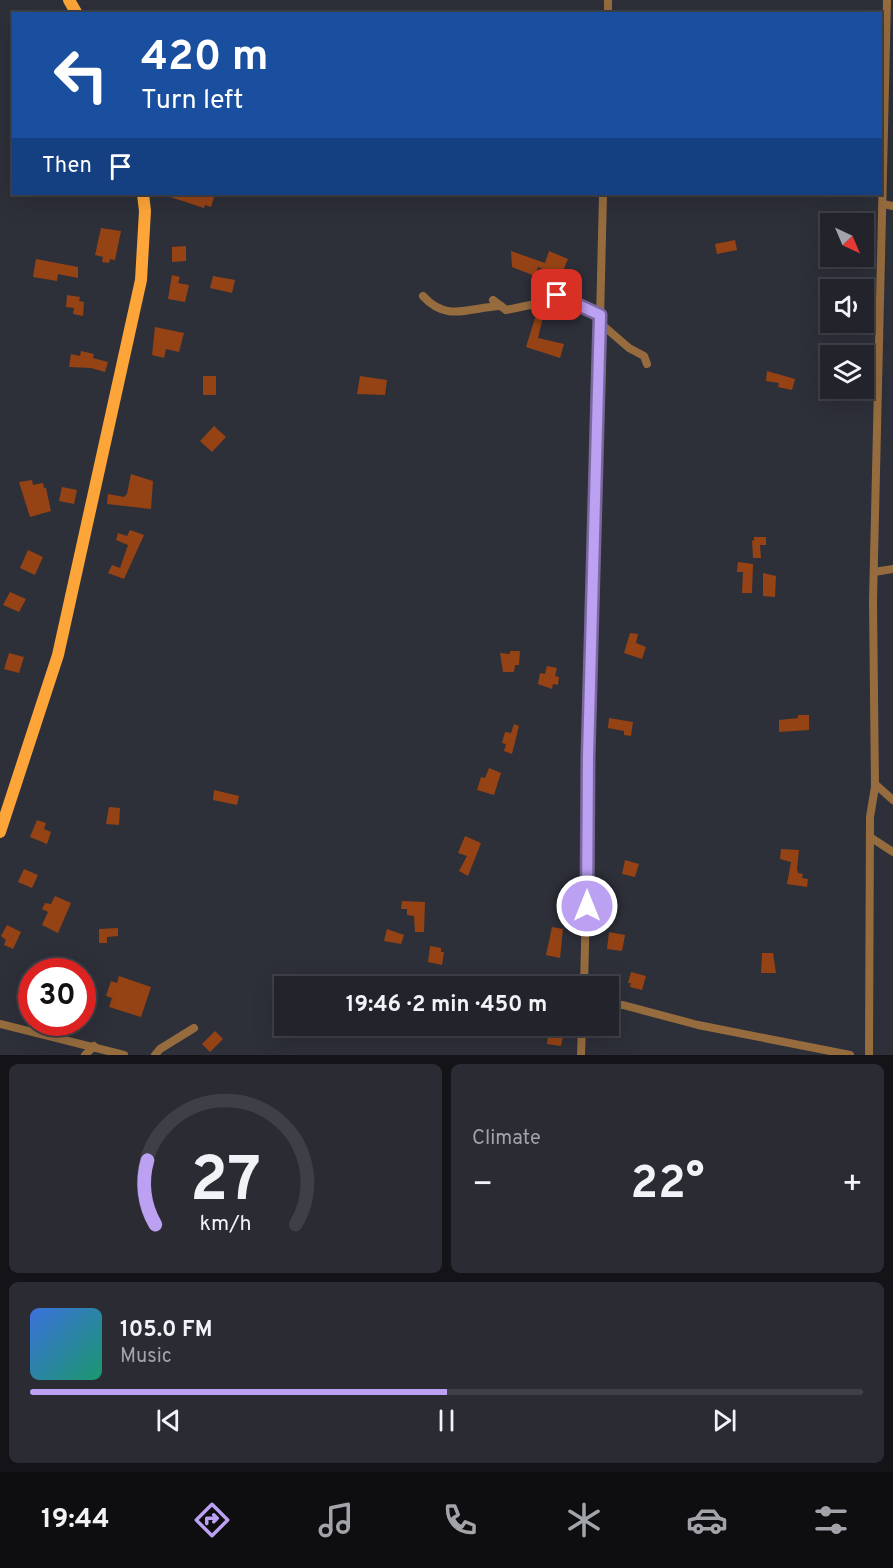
<!DOCTYPE html>
<html lang="en">
<head>
<meta charset="utf-8">
<style>
  :root { --surface:#22232b; --page:#2a2b33; --text:#f1f3f6; --muted:#a2a4a9; --line:#3f4047; --accent:#bca0f2 }
  body { margin:0; font-family:Overpass,sans-serif; background:var(--page); color:var(--text); height:100vh; display:flex; flex-direction:column; font-size:22px; white-space:nowrap }
  * { box-sizing:border-box; margin:0 }
  p { font-size:20px; color:var(--muted) }
  .icon { flex:none; width:33px; height:33px; fill:none; stroke:currentColor; stroke-width:2; stroke-linecap:round; stroke-linejoin:round }
  .map { position:relative; height:1055px; overflow:hidden }
  .side { display:flex; flex-direction:column; gap:9px; padding:9px; background:#131318; flex:1 }
  .side>* { flex:none }
  .banner { position:absolute; left:12px; top:12px; width:870px; height:183px; border-radius:0px; box-shadow:0 6px 24px #0002,0 0 0 2px var(--line); background:#1a4fa0; color:#fff; overflow:hidden }
  .needle { width:39px; rotate:136deg }
  .buttons { position:absolute; left:820px; top:213px; display:grid; gap:12px }
  .buttons a { display:grid; place-items:center; width:54px; height:54px; border-radius:0px; background:var(--surface); box-shadow:0 6px 24px #0002,0 0 0 2px var(--line); font-size:30px }
  .speed { position:absolute; left:18px; top:958px; display:flex; gap:12px; font-size:30px; font-weight:700; text-align:center }
  .speed>* { display:grid; place-content:center; width:78px; height:78px; border-radius:50%; background:var(--surface); box-shadow:0 6px 24px #0002,0 0 0 2px var(--line); line-height:1 }
  .speed .limit { border:9px solid #d22; background:#fff; color:#111 }
  .pin { position:absolute; display:grid; place-items:center; width:51px; height:51px; color:#fff; margin:-26px; border-radius:12px; box-shadow:0 3px 9px #0006 }
  .me { position:absolute; width:66px; margin:-33px; rotate:0deg; stroke-linejoin:round; filter:drop-shadow(0 0 4px #0008) }
  .turn { display:flex; align-items:center; gap:21px; height:126px; padding:0 30px; font-size:27px }
  .turn .icon { width:78px; height:78px; stroke-width:2.5 }
  .turn b { display:block; font-size:42px; line-height:51px }
  .then { display:flex; align-items:center; height:57px; padding:0 30px; background:#0003; gap:12px; font-size:22px }
  .big { font-size:45px; font-weight:700; line-height:1.1 }
  .side .card { flex:1; display:flex; flex-direction:column; justify-content:center; gap:9px; min-width:0; padding:0 21px; border-radius:9px; background:var(--page) }
  .side .dial { align-items:center; gap:0 }
  .dial svg { height:156px; overflow:visible; fill:none; stroke:var(--line); stroke-width:7; stroke-linecap:round; text-anchor:middle }
  .dial text { fill:var(--text); stroke:none }
  .song { display:flex; align-items:center; gap:18px }
  .cover { width:72px; height:72px; border-radius:9px; background:linear-gradient(135deg,hsl(220 70% 55%),hsl(160 70% 35%)) }
  .played { height:6px; border-radius:3px; background:linear-gradient(90deg,var(--accent) 50%,var(--line) 50%) }
  .keys { display:flex; justify-content:space-around; direction:ltr }
  .heat { display:flex; justify-content:space-between; align-items:center; font-size:33px; direction:ltr }
  .side .tiles { flex:1; display:grid; gap:9px; grid-template-columns:1fr 1fr }
  .card:last-child { grid-column:span 2 }
  .trip { position:absolute; left:274px; top:976px; width:345px; height:60px; border-radius:0px; background:var(--surface); box-shadow:0 6px 24px #0002,0 0 0 2px var(--line); font-weight:700; line-height:60px; text-align:center }
  .menu { display:flex; height:96px; justify-content:space-around; align-items:center; background:#0e0e11; color:var(--muted) }
  .menu .icon { width:42px; height:42px }
  .menu .current { color:var(--accent) }
  .menu b { font-size:27px; color:var(--text) }
  .map>svg:first-child { display:block }
  .building { fill:#954315 }
  .lines { fill:none; stroke-linecap:round; stroke-linejoin:round }
  .street { stroke:#966c3e; stroke-width:8 }
  .primary { stroke:#fda538; stroke-width:12 }
  .route-casing { stroke:#7a689d; stroke-width:15 }
  .route { stroke:#bca0f2; stroke-width:10 }
</style>
</head>
<body>
<div class="map">
<svg width="893" height="1055" viewBox="0 0 893 1055">
  <rect width="100%" height="100%" fill="#2d2f39"/>
  <g class="building">
    <polygon points="161,194 215,194 211,207 205,205 204,208"/>
    <polygon points="101,228 121,231 115,260 110,259 109,263 102,262 103,257 95,255"/>
    <polygon points="735,240 737,250 717,254 715,244"/>
    <polygon points="186,246 186,261 172,262 172,247"/>
    <polygon points="511,251 545,263 549,251 568,259 561,276 538,267 535,276 512,267"/>
    <polygon points="36,259 78,267 78,278 58,274 57,281 33,277"/>
    <polygon points="172,275 180,277 178,283 189,285 185,302 168,299"/>
    <polygon points="213,276 235,280 232,293 210,288"/>
    <polygon points="67,295 80,297 79,301 84,302 83,316 73,314 74,308 66,307"/>
    <polygon points="536,315 543,317 538,338 564,344 560,358 526,347"/>
    <polygon points="155,327 184,333 179,352 166,349 164,358 152,355"/>
    <polygon points="81,351 94,354 93,358 108,362 105,372 91,368 69,367 71,354 80,356"/>
    <polygon points="767,371 795,379 792,390 778,387 779,383 766,381"/>
    <rect x="203" y="376" width="13" height="19"/>
    <polygon points="360,376 387,380 385,395 357,394"/>
    <polygon points="214,426 226,437 212,452 200,441"/>
    <polygon points="131,474 153,481 151,509 107,504 108,494 124,497 127,494"/>
    <polygon points="32,480 33,485 43,483 44,488 46,488 51,511 30,517 19,482"/>
    <polygon points="62,487 77,490 74,504 59,501"/>
    <polygon points="130,530 144,535 124,579 108,573 112,565 120,568 128,545 116,540 118,533 127,536"/>
    <polygon points="754,537 766,537 766,545 760,545 761,558 753,558 752,540 754,541"/>
    <polygon points="28,550 43,557 35,575 20,568"/>
    <polygon points="738,562 753,564 752,593 742,593 743,572 737,572"/>
    <polygon points="763,573 776,576 775,597 763,596"/>
    <polygon points="10,592 26,599 19,612 3,605"/>
    <polygon points="630,633 638,634 636,643 646,647 642,659 624,653"/>
    <polygon points="510,651 520,651 519,665 515,665 514,672 503,672 500,653 510,654"/>
    <polygon points="9,653 24,657 19,673 4,669"/>
    <polygon points="547,666 557,668 555,676 559,677 558,685 553,684 552,689 538,684 540,673 545,674"/>
    <polygon points="798,715 809,715 809,730 779,732 779,720 798,718"/>
    <polygon points="609,718 633,722 631,736 624,735 624,731 608,728"/>
    <polygon points="514,724 519,726 512,754 504,751 506,744 502,743 505,732 511,733"/>
    <polygon points="489,768 501,773 494,795 477,790 481,777 485,778"/>
    <polygon points="214,790 239,796 237,805 213,800"/>
    <polygon points="109,807 120,808 119,825 106,824"/>
    <polygon points="37,820 46,823 44,829 51,832 47,844 30,837"/>
    <polygon points="465,836 481,843 468,876 459,871 467,856 458,853"/>
    <polygon points="781,849 799,850 797,869 798,873 803,874 802,878 808,879 807,887 787,884 791,862 780,859"/>
    <polygon points="625,860 639,864 635,877 622,874"/>
    <polygon points="24,869 38,875 32,888 18,882"/>
    <polygon points="55,896 71,903 58,933 42,925 48,912 42,909 45,903 51,904"/>
    <polygon points="402,901 425,902 424,932 415,932 414,916 407,915 407,909 401,909"/>
    <polygon points="7,925 21,932 13,949 4,945 6,940 1,936"/>
    <polygon points="552,927 563,929 560,958 546,955"/>
    <polygon points="118,928 118,936 107,937 107,943 99,943 99,929"/>
    <polygon points="387,929 404,935 401,944 384,941"/>
    <polygon points="609,932 625,935 622,951 607,949"/>
    <polygon points="430,946 441,948 441,952 444,952 442,965 428,962"/>
    <polygon points="762,953 773,953 776,973 761,973"/>
    <polygon points="631,972 646,976 642,990 630,987 631,983 628,983"/>
    <polygon points="119,976 151,987 141,1017 109,1007 112,998 106,996 111,981 117,983"/>
    <polygon points="549,1026 565,1026 561,1046 547,1044"/>
    <polygon points="215,1031 223,1039 210,1052 202,1044"/>
  </g>
  <g class="lines">
    <g class="street">
      <polyline points="608,0 608,14"/>
      <polyline points="883,204 893,206"/>
      <path d="M 423,296 C 447,323 470,307 501,306"/>
      <polyline points="493,300 506,310 540,303 557,295 600,315"/>
      <polyline points="600,323 629,348 644,356 647,364"/>
      <polyline points="874,572 893,569"/>
      <polyline points="875,784 893,800"/>
      <polyline points="870,837 893,852"/>
      <polyline points="584,987 603,194"/>
      <polyline points="609,1005 623,1005 698,1025 850,1055"/>
      <polyline points="0,1024 124,1055"/>
      <polyline points="85,1055 94,1046"/>
      <polyline points="155,1055 160,1049 194,1028"/>
      <polyline points="581,1055 582,1026"/>
      <polyline points="869,1055 870,817 875,787 873,601 887,0"/>
    </g>
    <g class="primary">
      <polyline points="69,0 77,14"/>
      <polyline points="0,832 58,655 141,280 145,211 143,194"/>
    </g>
  </g>
  <g class="lines">
    <defs>
      <polyline id="route" points="557,295 600,315 588,757 587,906"/>
    </defs>
    <use href="#route" class="route-casing"/>
    <use href="#route" class="route"/>
  </g>
</svg>
<div class="buttons">
<a><svg class="needle" viewBox="-14 -14 28 28"><path d="M0-13l5 13h-10z" fill="#e53935"/><path d="M0 13l5-13h-10z" fill="#a2a4a9"/></svg></a>
<a><svg class="icon" aria-label="sound" viewBox="0 0 24 24"><path d="M4 9h4l5-4v14l-5-4H4zM17 9q2 3 0 6"/></svg></a>
<a><svg class="icon" aria-label="layers" viewBox="0 0 24 24"><path d="M12 4l9 5-9 5-9-5zM3 14l9 5 9-5"/></svg></a>
</div>
<div class="speed"><div class="limit">30</div></div>
<div class="pin" style="left:557px;top:295px;background:#d93025"><svg class="icon" aria-label="arrive" viewBox="0 0 24 24"><path d="M6 21V4h12l-3 4 3 4H6"/></svg></div>
<svg class="me" style="left:587px;top:906px" viewBox="-20 -20 40 40"><circle r="17" fill="#bca0f2" stroke="#fff" stroke-width="3"/><path d="M0-11L8 9 0 5-8 9z" fill="#fff"/></svg>
<div class="trip">19:46 · 2 min · 450 m</div>
<div class="banner">
<div class="turn"><svg class="icon" aria-label="left" viewBox="0 0 24 24"><path d="M17 20v-9H6M10 6l-5 5 5 5"/></svg><div><b>420 m</b>Turn left</div></div>
<div class="then">Then<svg class="icon" aria-label="arrive" viewBox="0 0 24 24"><path d="M6 21V4h12l-3 4 3 4H6"/></svg></div>
</div>
</div>
<section class="side">
<div class="tiles">
<div class="card dial"><svg viewBox="0 0 100 80">
<path d="M14 69A42 42 0 1 1 86 69"/>
<path d="M14 69A42 42 0 0 1 10 36" stroke="#bca0f2"/>
<text x="50" y="56" font-size="32" font-weight="700">27</text>
<text x="50" y="72" font-size="11">km/h</text>
</svg></div>
<div class="card"><p>Climate</p>
<div class="heat"><a>−</a><b class="big">22°</b><a>+</a></div>
</div>
<div class="card">
<div class="song"><i class="cover"></i><div><b>105.0 FM</b><p>Music</p></div></div>
<div class="played"></div>
<div class="keys"><svg class="icon" aria-label="previous" viewBox="0 0 24 24"><path d="M18 5L8 12l10 7zM5 5v14"/></svg><svg class="icon" aria-label="pause" viewBox="0 0 24 24"><path d="M8 5v14M16 5v14"/></svg><svg class="icon" aria-label="next" viewBox="0 0 24 24"><path d="M6 5l10 7-10 7zM19 5v14"/></svg></div>
</div>
</div>
</section>
<nav class="menu">
<b>19:44</b>
<svg class="icon current" aria-label="directions" viewBox="0 0 24 24"><path d="M12 3l9 9-9 9-9-9zM9 14v-3h6M13 9l2 2-2 2"/></svg>
<svg class="icon" aria-label="music" viewBox="0 0 24 24"><path d="M9 18V5l10-2v13"/><circle cx="6" cy="18" r="3"/><circle cx="16" cy="16" r="3"/></svg>
<svg class="icon" aria-label="phone" viewBox="0 0 24 24"><path d="M5 4h4l2 5-3 2q2 4 5 5l2-3 5 2v4C11 20 4 13 5 4z"/></svg>
<svg class="icon" aria-label="climate" viewBox="0 0 24 24"><path d="M12 3v18M4 7l16 10M4 17L20 7"/></svg>
<svg class="icon" aria-label="car" viewBox="0 0 24 24"><path d="M5 17H2v-5l4-1 3-4h7l3 4 3 1v5h-3M9 17h6M6 11h13"/><circle cx="7" cy="17" r="2"/><circle cx="17" cy="17" r="2"/></svg>
<svg class="icon" aria-label="filters" viewBox="0 0 24 24"><path d="M4 7h16M4 17h16"/><circle cx="9" cy="7" r="2"/><circle cx="15" cy="17" r="2"/></svg>
</nav>
</body>
</html>
